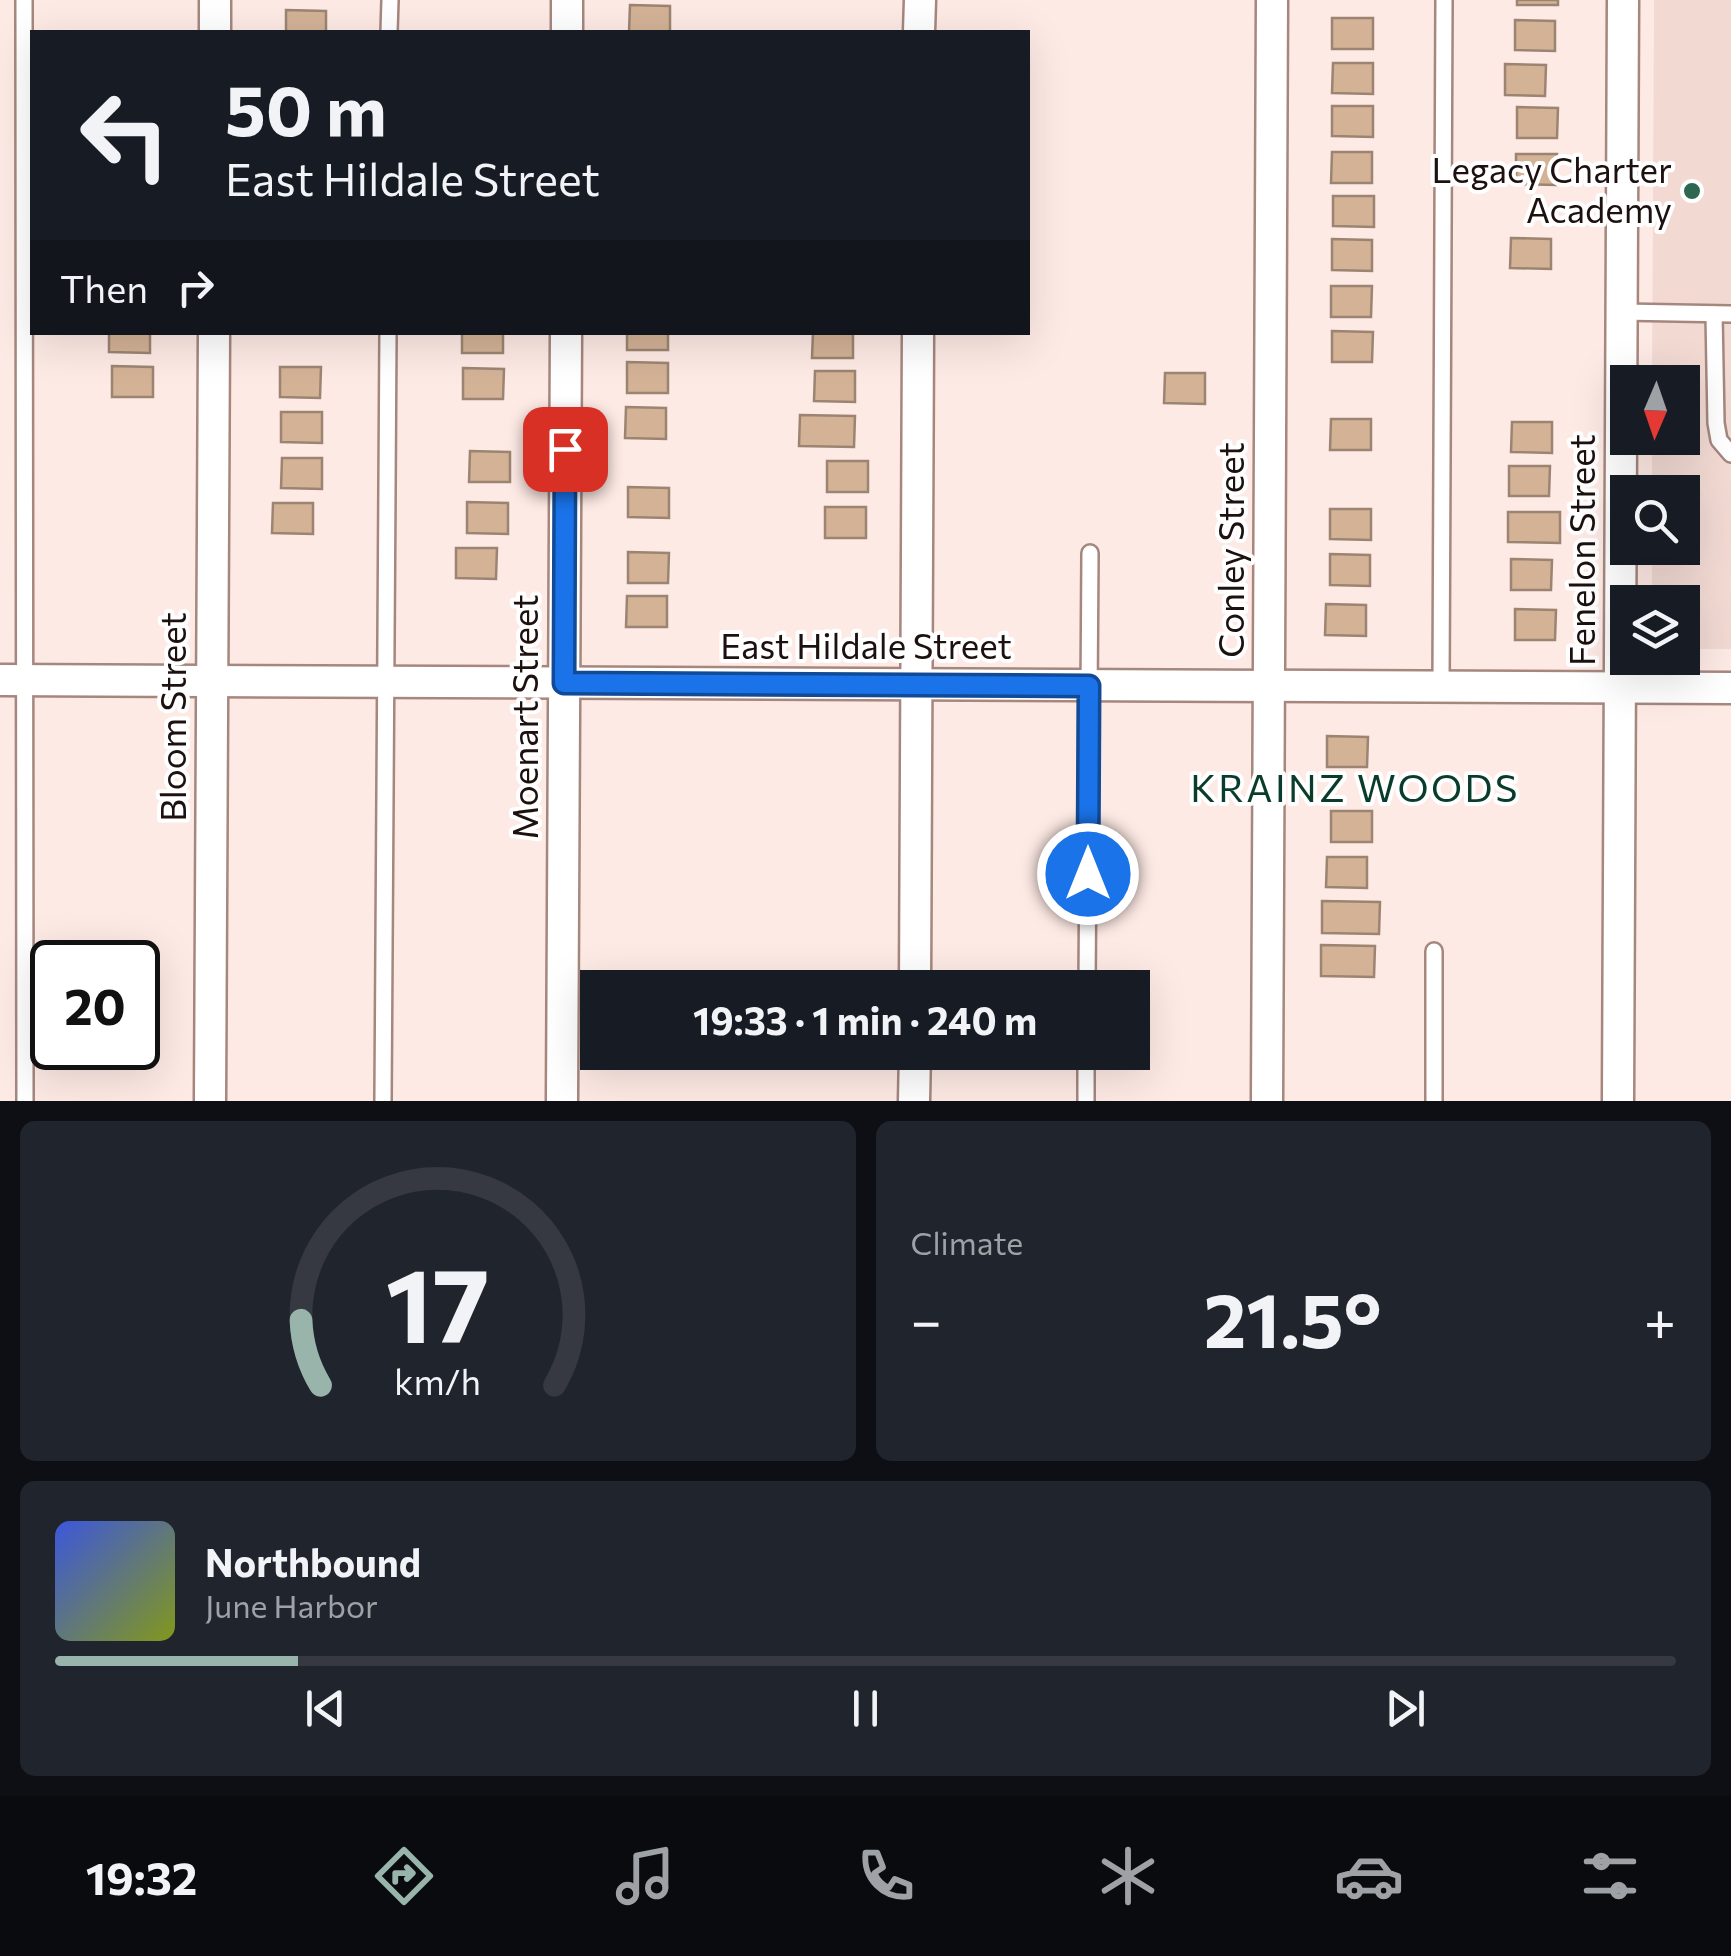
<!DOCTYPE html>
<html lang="en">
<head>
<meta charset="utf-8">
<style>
  :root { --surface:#171b24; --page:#20242c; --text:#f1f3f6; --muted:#9ea1a6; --line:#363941; --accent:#99b4ab }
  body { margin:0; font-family:Commissioner,sans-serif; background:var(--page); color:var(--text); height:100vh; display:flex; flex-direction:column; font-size:38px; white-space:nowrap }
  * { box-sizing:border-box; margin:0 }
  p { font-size:32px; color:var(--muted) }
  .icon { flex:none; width:55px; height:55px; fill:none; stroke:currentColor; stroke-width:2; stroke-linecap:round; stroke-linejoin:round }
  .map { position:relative; height:1101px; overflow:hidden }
  .side { display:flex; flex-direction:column; gap:20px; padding:20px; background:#0d0f14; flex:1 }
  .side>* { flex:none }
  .banner { position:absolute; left:30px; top:30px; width:1000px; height:305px; border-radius:0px; box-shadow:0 10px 40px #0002; background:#171b24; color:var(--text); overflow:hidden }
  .needle { width:65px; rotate:182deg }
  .controls { position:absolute; left:1610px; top:365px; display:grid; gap:20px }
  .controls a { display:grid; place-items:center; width:90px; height:90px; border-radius:0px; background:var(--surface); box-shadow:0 10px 40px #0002; font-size:50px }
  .speed { position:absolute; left:30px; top:940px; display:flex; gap:20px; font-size:50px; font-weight:700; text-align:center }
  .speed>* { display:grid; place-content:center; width:130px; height:130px; border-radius:50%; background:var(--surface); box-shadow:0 10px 40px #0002; line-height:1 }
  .speed .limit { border:5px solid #111; border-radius:15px; background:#fff; color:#111 }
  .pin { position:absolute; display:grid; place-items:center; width:85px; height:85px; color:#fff; margin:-42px; border-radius:20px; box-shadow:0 5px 15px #0006 }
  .me { position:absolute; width:110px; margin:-55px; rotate:0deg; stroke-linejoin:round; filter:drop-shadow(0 0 8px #0008) }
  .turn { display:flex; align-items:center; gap:35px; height:210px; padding:0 30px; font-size:45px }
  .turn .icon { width:130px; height:130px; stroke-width:2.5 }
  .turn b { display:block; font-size:70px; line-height:85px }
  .then { display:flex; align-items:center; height:95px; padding:0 30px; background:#0003; gap:20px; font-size:38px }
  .big { font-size:75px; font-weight:700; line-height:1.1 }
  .side .card { flex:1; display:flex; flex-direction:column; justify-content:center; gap:15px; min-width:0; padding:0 35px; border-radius:15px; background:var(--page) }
  .side .dial { align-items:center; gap:0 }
  .dial svg { height:260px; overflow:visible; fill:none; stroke:var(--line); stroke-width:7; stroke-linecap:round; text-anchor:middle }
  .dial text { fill:var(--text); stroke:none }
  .song { display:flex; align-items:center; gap:30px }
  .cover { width:120px; height:120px; border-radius:15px; background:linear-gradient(135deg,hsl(230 70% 55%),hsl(70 70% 35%)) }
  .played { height:10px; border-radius:5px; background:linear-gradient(90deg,var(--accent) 15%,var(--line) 15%) }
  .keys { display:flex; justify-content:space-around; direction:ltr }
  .heat { display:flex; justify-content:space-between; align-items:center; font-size:55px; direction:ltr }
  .side .tiles { flex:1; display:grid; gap:20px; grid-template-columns:1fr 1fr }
  .card:last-child { grid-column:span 2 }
  .trip { position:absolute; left:580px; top:970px; width:570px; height:100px; border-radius:0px; background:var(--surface); box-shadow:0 10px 40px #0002; font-weight:700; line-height:100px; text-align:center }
  .dock { display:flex; height:160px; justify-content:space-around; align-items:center; background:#090b0e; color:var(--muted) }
  .dock .icon { width:70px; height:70px }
  .dock .active { color:var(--accent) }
  .dock b { font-size:45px; color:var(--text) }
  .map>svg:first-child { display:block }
  .built { fill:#f2dad3 }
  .building { fill:#d3b296; stroke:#9b8572; stroke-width:2.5 }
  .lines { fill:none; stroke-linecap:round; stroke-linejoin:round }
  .lane-casing { stroke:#a5877e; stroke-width:20 }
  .street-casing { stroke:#a5877e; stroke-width:35 }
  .lane { stroke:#fff; stroke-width:15 }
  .street { stroke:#fff; stroke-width:30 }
  .route-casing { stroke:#114b97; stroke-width:25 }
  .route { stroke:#1a73e8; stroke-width:18 }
  .poi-dot { fill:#2d6750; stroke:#fff; stroke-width:4 }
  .labels { text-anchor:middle; stroke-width:8; stroke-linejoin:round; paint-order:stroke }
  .poi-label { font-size:35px; fill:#1c110e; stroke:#fff; text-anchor:end }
  .street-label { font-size:35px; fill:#1c110e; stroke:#fff }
  .neighbourhood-label { font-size:38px; letter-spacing:2.5px; fill:#0a3c2b; stroke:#fff }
</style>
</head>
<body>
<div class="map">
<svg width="1731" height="1101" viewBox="0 0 1731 1101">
  <rect width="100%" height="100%" fill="#feeae5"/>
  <polygon class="built" points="1654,0 1731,0 1731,649 1683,649 1682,602 1652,602 1652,548 1682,548 1682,492 1652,492 1652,438 1682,438 1682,382 1652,382"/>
  <g class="building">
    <rect x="1517" y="0" width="41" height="5"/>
    <polygon points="630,5 670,6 670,32 629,32"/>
    <polygon points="286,10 326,11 326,32 286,32"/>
    <rect x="1332" y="18" width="41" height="31"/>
    <polygon points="1515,20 1555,21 1555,51 1515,50"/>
    <polygon points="1333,63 1373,63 1373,94 1332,93"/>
    <polygon points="1505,64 1546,65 1545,96 1505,95"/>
    <polygon points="1332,106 1373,106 1373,137 1332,136"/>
    <polygon points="1517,107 1558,108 1557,138 1517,138"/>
    <polygon points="1332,152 1372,152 1372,183 1331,183"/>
    <polygon points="1516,154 1557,154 1556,185 1516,184"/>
    <polygon points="1333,196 1374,196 1374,227 1333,226"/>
    <polygon points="1511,238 1551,239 1551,269 1510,268"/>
    <polygon points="1332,239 1372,240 1372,271 1332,270"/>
    <polygon points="1331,286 1372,286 1371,317 1331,317"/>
    <polygon points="1332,331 1373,332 1372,362 1332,362"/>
    <polygon points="109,332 150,332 150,353 109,352"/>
    <rect x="462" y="332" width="41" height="21"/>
    <rect x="627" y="332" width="41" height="18"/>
    <polygon points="813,332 853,332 853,358 812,358"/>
    <polygon points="627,362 668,363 668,393 627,393"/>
    <polygon points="112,366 153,367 153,397 112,397"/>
    <polygon points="280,367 321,367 320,398 280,397"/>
    <polygon points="463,368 504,369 503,399 463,399"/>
    <polygon points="815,371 855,371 855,402 814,401"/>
    <polygon points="1165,373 1205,373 1205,404 1164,403"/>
    <polygon points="626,407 666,408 666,439 625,438"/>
    <polygon points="281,412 322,412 322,443 281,442"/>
    <polygon points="800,415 855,416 854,447 799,446"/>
    <polygon points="1331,419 1371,419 1371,450 1330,450"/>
    <polygon points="1512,422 1552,422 1552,453 1511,452"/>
    <polygon points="470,451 510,452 510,482 469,482"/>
    <polygon points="282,458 322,458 322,489 281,488"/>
    <rect x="827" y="461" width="41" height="31"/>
    <polygon points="1509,466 1550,466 1549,496 1509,496"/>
    <polygon points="628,487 669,488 669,518 628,517"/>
    <polygon points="467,502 508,503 508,534 467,533"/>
    <polygon points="273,503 313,503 313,534 272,533"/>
    <rect x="825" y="507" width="41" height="31"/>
    <polygon points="1330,509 1371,509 1371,540 1330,539"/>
    <polygon points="1508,512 1560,512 1560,543 1508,542"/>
    <polygon points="456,548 497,548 496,579 456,578"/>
    <polygon points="628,552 669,553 668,583 628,583"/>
    <polygon points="1330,554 1370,555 1370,586 1330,585"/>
    <polygon points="1511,559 1552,560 1551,590 1511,590"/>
    <polygon points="627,596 667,596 667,627 626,627"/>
    <polygon points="1326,604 1366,605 1366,636 1325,635"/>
    <polygon points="1515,609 1556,610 1555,640 1515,640"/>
    <polygon points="1327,736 1368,737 1367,767 1327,767"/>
    <rect x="1331" y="811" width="41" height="31"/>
    <polygon points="1327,857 1367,857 1367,888 1326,887"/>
    <polygon points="1322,901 1380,902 1379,934 1322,933"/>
    <polygon points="1321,945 1375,946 1374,977 1321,976"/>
  </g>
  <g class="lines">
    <defs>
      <g id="lane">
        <polyline points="24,0 25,1101"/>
        <polyline points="389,32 390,0"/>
        <polyline points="1622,312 1731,314"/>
        <polyline points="1714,314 1716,423 1719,440 1731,454"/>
        <polyline points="1441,687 1444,0"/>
        <polyline points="1434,951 1434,1101"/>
        <polyline points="1087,988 1090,553"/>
        <polyline points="383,1101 388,332"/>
        <polyline points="1086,1101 1086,1052"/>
      </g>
      <g id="street">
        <polyline points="215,32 215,0"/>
        <polyline points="567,32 567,0"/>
        <polyline points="919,32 920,0"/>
        <polyline points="0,680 1731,688"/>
        <polyline points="915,988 918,332"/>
        <polyline points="210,1101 214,332"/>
        <polyline points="562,1101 566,332"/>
        <polyline points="914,1101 915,1052"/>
        <polyline points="1267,1101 1272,0"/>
        <polyline points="1618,1101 1623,0"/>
      </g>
    </defs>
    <use href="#lane" class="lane-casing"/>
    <use href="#street" class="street-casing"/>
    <use href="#lane" class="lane"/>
    <use href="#street" class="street"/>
  </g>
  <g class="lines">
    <defs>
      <polyline id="route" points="565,449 564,683 1089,686 1088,874"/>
    </defs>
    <use href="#route" class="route-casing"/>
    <use href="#route" class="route"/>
  </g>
  <circle class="poi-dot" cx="1692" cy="191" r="10"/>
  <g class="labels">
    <g class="poi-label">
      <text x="1672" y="183">Legacy Charter<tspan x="1672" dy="40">Academy</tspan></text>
    </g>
    <g class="street-label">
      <text transform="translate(1232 550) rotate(-90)" y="12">Conley Street</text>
      <text transform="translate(1583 550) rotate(-90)" y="12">Fenelon Street</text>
      <text x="866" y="659">East Hildale Street</text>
      <text transform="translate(174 717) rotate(-90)" y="12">Bloom Street</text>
      <text transform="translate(526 717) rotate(-90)" y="12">Moenart Street</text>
    </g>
    <g class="neighbourhood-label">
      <text x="1355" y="802">KRAINZ WOODS</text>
    </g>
  </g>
</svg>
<div class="controls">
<a><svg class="needle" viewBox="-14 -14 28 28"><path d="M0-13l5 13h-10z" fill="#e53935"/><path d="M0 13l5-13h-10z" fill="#9ea1a6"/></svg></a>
<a><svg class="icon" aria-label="search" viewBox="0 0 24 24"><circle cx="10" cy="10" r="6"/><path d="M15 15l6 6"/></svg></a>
<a><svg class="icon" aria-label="layers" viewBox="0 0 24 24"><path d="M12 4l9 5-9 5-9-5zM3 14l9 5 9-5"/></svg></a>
</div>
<div class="speed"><div class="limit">20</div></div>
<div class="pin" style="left:565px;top:449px;background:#d93025"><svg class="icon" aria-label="arrive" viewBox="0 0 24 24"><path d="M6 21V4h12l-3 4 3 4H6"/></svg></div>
<svg class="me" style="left:1088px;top:874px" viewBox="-20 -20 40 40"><circle r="17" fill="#1a73e8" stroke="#fff" stroke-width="3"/><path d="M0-11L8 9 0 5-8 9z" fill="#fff"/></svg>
<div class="trip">19:33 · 1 min · 240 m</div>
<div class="banner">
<div class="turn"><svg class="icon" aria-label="left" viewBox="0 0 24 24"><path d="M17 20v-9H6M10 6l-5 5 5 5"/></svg><div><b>50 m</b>East Hildale Street</div></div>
<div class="then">Then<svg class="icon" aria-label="right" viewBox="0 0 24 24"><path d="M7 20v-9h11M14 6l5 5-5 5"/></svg></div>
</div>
</div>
<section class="side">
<div class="tiles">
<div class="card dial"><svg viewBox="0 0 100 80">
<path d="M14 69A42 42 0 1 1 86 69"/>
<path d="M14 69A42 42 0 0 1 8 49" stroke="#99b4ab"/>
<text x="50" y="56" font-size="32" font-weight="700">17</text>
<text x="50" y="72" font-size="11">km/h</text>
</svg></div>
<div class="card"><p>Climate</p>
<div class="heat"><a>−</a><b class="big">21.5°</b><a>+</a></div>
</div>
<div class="card">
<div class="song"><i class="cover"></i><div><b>Northbound</b><p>June Harbor</p></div></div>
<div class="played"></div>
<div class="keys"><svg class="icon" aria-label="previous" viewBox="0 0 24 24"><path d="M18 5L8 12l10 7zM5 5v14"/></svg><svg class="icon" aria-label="pause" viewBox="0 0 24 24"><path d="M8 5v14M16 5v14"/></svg><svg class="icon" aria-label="next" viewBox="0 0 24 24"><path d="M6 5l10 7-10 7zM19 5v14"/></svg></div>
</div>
</div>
</section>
<nav class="dock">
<b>19:32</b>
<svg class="icon active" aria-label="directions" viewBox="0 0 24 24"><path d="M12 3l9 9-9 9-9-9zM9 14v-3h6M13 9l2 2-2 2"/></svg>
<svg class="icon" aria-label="music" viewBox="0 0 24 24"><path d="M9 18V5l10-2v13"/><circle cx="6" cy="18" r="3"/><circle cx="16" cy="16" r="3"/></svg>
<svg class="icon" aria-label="phone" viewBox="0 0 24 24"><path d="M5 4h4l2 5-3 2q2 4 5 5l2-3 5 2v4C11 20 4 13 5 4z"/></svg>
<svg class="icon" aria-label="climate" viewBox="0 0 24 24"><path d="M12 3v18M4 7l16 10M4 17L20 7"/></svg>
<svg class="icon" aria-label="car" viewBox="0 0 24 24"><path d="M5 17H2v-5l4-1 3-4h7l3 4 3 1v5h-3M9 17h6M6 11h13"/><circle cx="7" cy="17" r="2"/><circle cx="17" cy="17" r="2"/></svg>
<svg class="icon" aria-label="filters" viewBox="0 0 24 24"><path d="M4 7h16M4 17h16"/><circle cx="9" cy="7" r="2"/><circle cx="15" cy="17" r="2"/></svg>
</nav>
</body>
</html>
